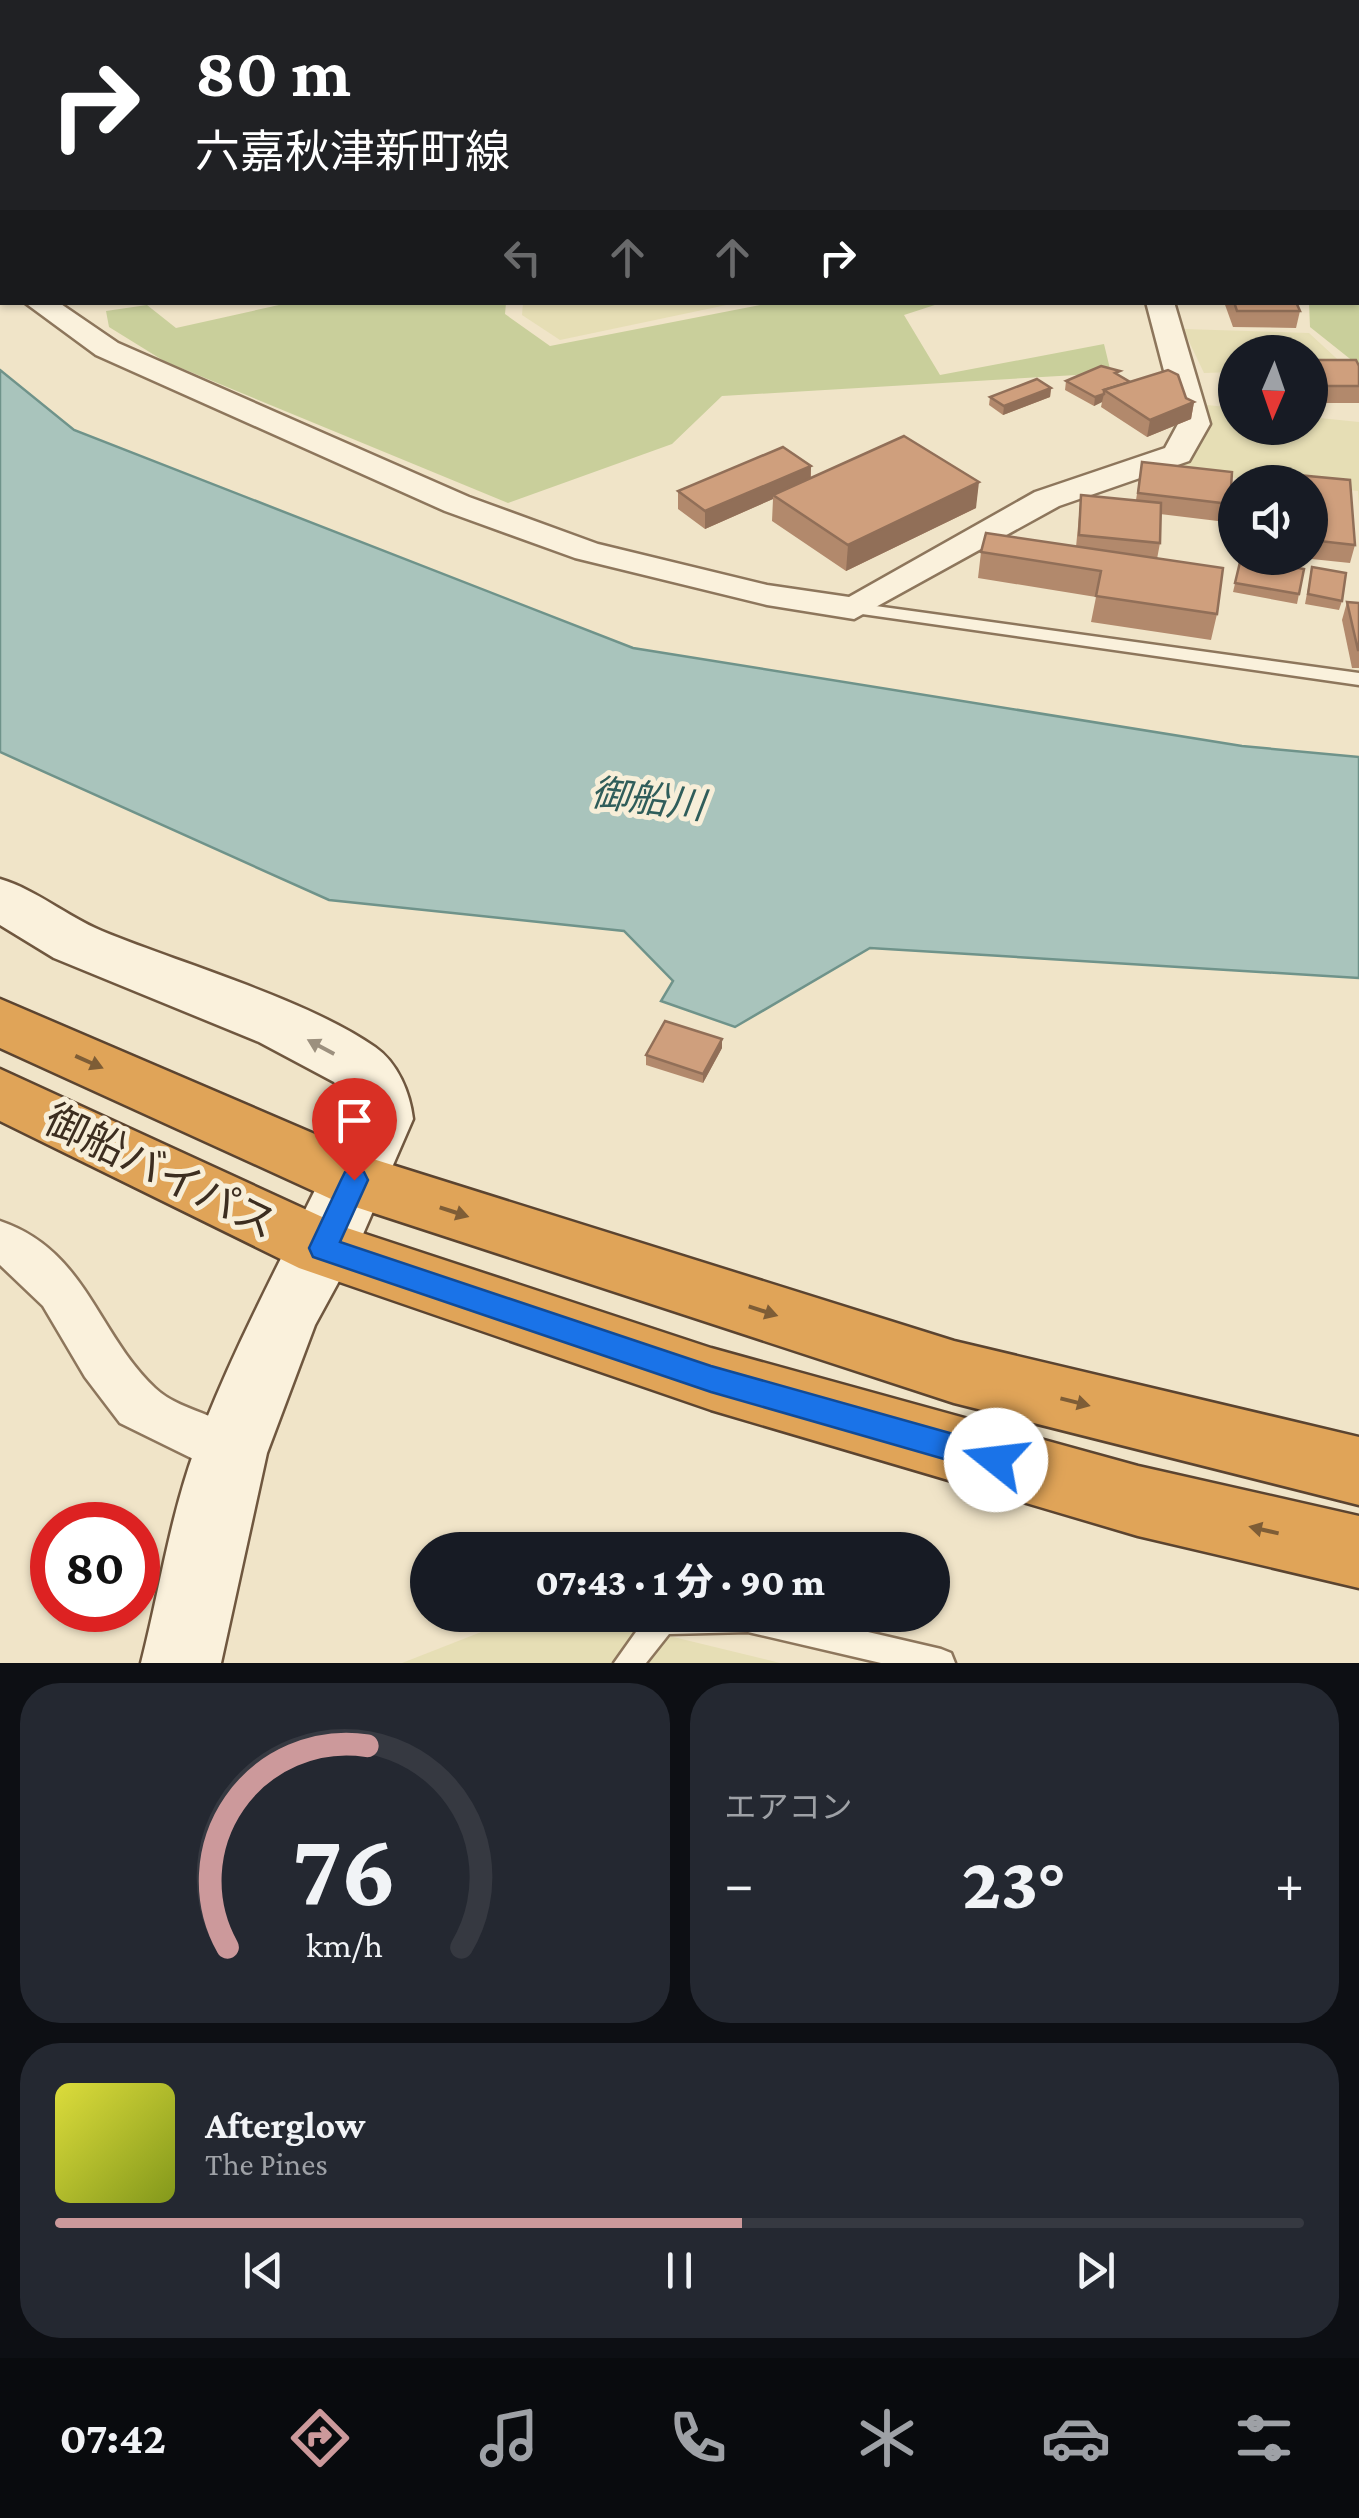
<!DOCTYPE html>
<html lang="ja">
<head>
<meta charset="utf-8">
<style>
  :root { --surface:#171b24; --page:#242831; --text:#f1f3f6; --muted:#9ea1a6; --line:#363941; --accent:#cc999b }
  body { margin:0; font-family:"Crimson Pro","Noto Sans JP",serif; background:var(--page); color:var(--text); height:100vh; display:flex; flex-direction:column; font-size:38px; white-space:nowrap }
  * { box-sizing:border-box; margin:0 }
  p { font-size:32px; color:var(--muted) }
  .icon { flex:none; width:55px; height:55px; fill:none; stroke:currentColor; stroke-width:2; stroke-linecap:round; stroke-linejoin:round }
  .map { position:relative; height:1663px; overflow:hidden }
  .drawer { display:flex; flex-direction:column; gap:20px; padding:20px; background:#0d0f14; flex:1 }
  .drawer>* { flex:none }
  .hud { position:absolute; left:0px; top:0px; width:1360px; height:305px; box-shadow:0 2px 8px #0004; background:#202124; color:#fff; overflow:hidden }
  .needle { width:65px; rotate:182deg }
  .buttons { position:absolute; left:1218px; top:335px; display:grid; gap:20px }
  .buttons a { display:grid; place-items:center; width:110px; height:110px; border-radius:50%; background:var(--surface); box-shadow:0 2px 8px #0004; font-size:50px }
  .speed { position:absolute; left:30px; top:1502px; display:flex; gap:20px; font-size:50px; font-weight:700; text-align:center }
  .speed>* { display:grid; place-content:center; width:130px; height:130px; border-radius:50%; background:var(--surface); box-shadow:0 2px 8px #0004; line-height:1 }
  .speed .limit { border:15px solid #d22; background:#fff; color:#111 }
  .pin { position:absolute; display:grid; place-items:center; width:85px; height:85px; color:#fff; margin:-102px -42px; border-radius:50% 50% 50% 0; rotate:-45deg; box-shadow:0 0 10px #0007 }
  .pin .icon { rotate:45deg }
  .me { position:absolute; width:110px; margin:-55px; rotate:286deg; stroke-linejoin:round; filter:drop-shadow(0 0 8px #0008) }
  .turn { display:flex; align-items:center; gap:35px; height:210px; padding:0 30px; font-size:45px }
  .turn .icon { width:130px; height:130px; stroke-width:2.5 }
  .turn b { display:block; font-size:70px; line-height:85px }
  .lanes { display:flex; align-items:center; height:95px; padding:0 30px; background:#0003; justify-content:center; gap:50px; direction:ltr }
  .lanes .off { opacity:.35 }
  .big { font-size:75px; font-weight:800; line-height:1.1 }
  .drawer .tile { flex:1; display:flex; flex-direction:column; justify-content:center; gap:15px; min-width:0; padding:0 35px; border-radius:40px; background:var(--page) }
  .drawer .dial { align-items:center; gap:0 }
  .dial svg { height:260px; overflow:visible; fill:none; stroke:var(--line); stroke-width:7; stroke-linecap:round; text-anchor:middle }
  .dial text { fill:var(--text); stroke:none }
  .song { display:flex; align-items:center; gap:30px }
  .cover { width:120px; height:120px; border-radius:15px; background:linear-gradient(135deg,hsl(60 70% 55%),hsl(70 70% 35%)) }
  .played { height:10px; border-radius:5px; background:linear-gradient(90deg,var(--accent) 55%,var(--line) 55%) }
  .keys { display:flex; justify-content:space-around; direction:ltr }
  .heat { display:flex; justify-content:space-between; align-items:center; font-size:55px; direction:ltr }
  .drawer .tiles { flex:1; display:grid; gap:20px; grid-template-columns:1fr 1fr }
  .tile:last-child { grid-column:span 2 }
  .trip { position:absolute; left:410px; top:1532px; width:540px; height:100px; border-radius:50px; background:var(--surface); box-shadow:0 2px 8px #0004; font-weight:800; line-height:100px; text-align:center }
  .dock { display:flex; height:160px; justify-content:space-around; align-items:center; background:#090b0e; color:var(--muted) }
  .dock .icon { width:70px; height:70px }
  .dock .selected { color:var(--accent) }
  .dock b { font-size:45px; color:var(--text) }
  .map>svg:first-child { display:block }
  .farmland { fill:#e6deb5 }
  .green { fill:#c9cf9b }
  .water { fill:#a9c4bc; stroke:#6f938a; stroke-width:2.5 }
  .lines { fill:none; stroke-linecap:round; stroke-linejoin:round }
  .lane-casing { stroke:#8d765c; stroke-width:5 }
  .street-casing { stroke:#8d765c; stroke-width:5 }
  .secondary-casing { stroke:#6f573f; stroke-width:5 }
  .highway-casing { stroke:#5b4430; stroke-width:5 }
  .lane { fill:#faf1dc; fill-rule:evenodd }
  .street { fill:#faf1dc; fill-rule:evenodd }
  .secondary { fill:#faf1dc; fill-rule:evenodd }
  .highway { fill:#e0a458; fill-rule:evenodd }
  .wall { fill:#b2896c }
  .shaded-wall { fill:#916f58 }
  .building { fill:#cf9f7d; stroke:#916f58; stroke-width:2.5 }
  .oneway { fill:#9c907e }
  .oneway2 { fill:#7e5d36 }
  .route { fill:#1a73e8; stroke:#114b97; stroke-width:2.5 }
  .labels { text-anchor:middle; stroke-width:10; stroke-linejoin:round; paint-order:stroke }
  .water-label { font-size:38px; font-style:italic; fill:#2f5d5a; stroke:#f7eed8 }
  .near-street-label { font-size:42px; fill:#3d2e20; stroke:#f7eed8 }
</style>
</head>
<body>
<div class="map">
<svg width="1359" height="1663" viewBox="0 0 1359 1663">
  <rect width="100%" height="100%" fill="#f0e4c8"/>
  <g class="farmland">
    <polygon points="523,303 523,302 736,303 560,340 522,315"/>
    <polygon points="1183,329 1309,333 1348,369 1310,370 1310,352 1235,352 1235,372 1204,373"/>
    <polygon points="1207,405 1235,408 1235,428 1310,428 1310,417 1359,422 1359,507 1358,491 1170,471 1205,435"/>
    <polygon points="525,1615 583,1615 780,1663 402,1663"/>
  </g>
  <g class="green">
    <polygon points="1358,276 1359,277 1359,366 1310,327 1309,303 1358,302"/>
    <polygon points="288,303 506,303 505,314 550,346 770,303 941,303 904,315 940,375 1104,344 1111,373 722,396 672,444 508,503 164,361 109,327 106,311 147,305 176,328"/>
  </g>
  <polygon class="water" points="0,370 74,430 633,648 1242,746 1359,757 1359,978 870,948 735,1027 661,1001 673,981 624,931 329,900 0,752"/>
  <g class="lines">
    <defs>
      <g id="lane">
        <polygon points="419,0 431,0 433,2 421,2"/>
        <polygon points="619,0 632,0 634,2 621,2"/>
        <polygon points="854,603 1359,673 1359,685 848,612 845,608 848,604"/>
        <polygon points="648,1615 795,1615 941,1649 951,1653 955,1663 881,1663 748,1632 669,1634 646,1663 614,1663"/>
      </g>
      <g id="street">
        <polygon points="976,0 1007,0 1008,2 978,2"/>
        <polygon points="1330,0 1352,0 1353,2 1331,2"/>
        <polygon points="2,189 2,205 0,206 0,190"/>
        <rect x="0" y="269" width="2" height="17"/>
        <polygon points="24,302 58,302 118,343 469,497 598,544 767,585 849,597 1035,492 1165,448 1178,424 1146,302 1174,302 1210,424 1189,461 1059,506 854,619 767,605 575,558 445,511 96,355"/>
        <path d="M 0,1221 C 86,1250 96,1332 155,1388 C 184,1416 239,1414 257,1453 L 249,1470 L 230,1477 L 120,1423 L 85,1377 L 43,1306 L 0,1265 Z"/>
      </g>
      <g id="secondary">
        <polygon points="1358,34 1359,35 1359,55 1358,54"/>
        <path d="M 0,879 C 37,890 66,916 102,931 C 182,964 306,999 375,1047 C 398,1063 410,1093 413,1119 L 357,1248 L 315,1325 L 267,1453 L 221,1663 L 141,1663 C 159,1593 170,1517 195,1449 C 238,1334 298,1230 349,1119 L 348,1101 L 334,1082 L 259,1042 L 54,958 L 0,925 Z"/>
      </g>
      <g id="highway">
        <polygon points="0,999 373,1159 954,1341 1359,1437 1359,1505 954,1403 331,1199 0,1048"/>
        <polygon points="0,1069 344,1227 711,1348 1138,1466 1359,1516 1359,1588 1138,1536 711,1410 299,1268 0,1121"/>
      </g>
    </defs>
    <use href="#lane" class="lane-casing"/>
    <use href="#street" class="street-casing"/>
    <use href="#secondary" class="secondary-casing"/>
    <use href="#highway" class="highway-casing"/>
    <use href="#lane" class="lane"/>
    <use href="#street" class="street"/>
    <use href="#secondary" class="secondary"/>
    <use href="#highway" class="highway"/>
  </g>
  <g class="wall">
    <polygon points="634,0 730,0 730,2 638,2"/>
    <polygon points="888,0 950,0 948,2 887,2"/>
    <polygon points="1034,0 1066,0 1066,2 1035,2"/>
    <rect x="1078" y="0" width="109" height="2"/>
    <polygon points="1224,302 1296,302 1300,311 1296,328 1233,327"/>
    <polygon points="1310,360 1359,366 1359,403 1310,403"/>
    <polygon points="1119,376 1130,382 1186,398 1194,402 1191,419 1147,437 1101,407 1102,402 1094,406 1065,390 1066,381"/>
    <polygon points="1051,388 1050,397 1003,415 989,405 990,397"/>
    <polygon points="1142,462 1230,504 1226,522 1160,514 1160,543 1157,559 1217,614 1211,640 1091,622 1096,597 978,578 981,552 1076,547 1081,495 1136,500"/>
    <polygon points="811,466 811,478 976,508 846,571 772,521 773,499 705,529 678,509 678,491"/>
    <polygon points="1287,474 1350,480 1355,545 1350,563 1302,558 1310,558 1310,482 1285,482"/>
    <polygon points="1241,558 1299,594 1297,604 1233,592"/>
    <polygon points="1312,567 1342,601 1339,610 1305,604"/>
    <polygon points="1347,602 1359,603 1359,668 1352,668 1342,620"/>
    <polygon points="722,1039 722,1048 703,1083 646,1065 646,1055"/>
  </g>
  <g class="shaded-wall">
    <polygon points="488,0 535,0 535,2 475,2"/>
    <polygon points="1051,388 1050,397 1003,415 1004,406"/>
    <polygon points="1104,394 1102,402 1094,406 1095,397"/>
    <polygon points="1194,402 1191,419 1147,437 1150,420"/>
    <polygon points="811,466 810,483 773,495 773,499 705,529 705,511"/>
    <polygon points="979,482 976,508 846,571 848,545"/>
    <polygon points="722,1039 722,1048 703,1083 703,1074"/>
  </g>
  <g class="building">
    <polygon points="457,0 488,0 475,2 460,2"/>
    <polygon points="663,0 730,0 717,2 666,2"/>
    <polygon points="904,0 938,0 933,2 912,2"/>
    <polygon points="1084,0 1141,0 1142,2 1085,2"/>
    <polygon points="1141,0 1171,0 1172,2 1142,2"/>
    <polygon points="1214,0 1267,0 1268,2 1216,2"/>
    <polygon points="2,202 2,219 0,220 0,203"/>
    <polygon points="1234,302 1296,302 1300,311 1237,311"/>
    <polygon points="1310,360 1356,360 1359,366 1359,386 1310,386"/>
    <polygon points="1101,366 1120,371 1115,373 1130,382 1104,390 1104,394 1095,397 1066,381"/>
    <polygon points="1168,370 1178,375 1186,398 1194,402 1150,420 1104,390"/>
    <polygon points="1037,379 1051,388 1004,406 990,397"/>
    <polygon points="904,436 979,482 848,545 773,495"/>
    <polygon points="783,447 811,466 705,511 678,491"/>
    <polygon points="1142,462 1232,472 1230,504 1138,493"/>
    <polygon points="1287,474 1350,480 1355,545 1310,540 1310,482 1288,482"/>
    <polygon points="1081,495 1161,503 1160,543 1079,535"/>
    <polygon points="986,533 1223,568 1217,614 1096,596 1101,571 981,552"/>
    <polygon points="1241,558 1304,569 1299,594 1235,583"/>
    <polygon points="1312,567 1346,573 1342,601 1308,594"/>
    <polygon points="1347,602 1359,603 1359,650 1358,650"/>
    <polygon points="665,1021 722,1039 703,1074 646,1055"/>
  </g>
  <defs><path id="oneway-solid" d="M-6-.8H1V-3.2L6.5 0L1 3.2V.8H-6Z" transform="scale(2.5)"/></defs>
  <use class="oneway" href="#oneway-solid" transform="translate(321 1047) rotate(-152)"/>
  <g class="oneway2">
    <use href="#oneway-solid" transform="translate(89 1062) rotate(24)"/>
    <use href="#oneway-solid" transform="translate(454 1212) rotate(18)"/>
    <use href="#oneway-solid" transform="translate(763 1311) rotate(18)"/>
    <use href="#oneway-solid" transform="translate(1075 1402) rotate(14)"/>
    <use href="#oneway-solid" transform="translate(1264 1530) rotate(-167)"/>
  </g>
  <polygon class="route" points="354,1169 364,1172 368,1180 340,1242 711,1366 996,1446 1006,1450 1011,1460 1006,1470 996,1474 711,1392 313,1257 309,1248 341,1180 345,1172"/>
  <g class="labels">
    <g class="water-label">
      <text transform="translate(648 799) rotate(7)" y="13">御船川</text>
    </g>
    <g class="near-street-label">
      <text transform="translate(161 1171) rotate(26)" y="15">御船バイパス</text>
    </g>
  </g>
</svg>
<div class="buttons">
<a><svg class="needle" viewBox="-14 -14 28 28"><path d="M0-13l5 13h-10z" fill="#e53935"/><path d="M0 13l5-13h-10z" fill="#9ea1a6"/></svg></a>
<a><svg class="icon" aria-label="sound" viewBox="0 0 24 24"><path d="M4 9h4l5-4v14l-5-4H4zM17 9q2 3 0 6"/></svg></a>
</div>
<div class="speed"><div class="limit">80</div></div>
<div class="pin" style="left:354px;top:1180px;background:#d93025"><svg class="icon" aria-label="arrive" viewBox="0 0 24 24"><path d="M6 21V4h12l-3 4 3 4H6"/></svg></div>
<svg class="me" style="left:996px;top:1460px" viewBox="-20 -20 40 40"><circle r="19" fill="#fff"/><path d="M0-13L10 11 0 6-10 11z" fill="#1a73e8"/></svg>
<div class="trip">07:43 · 1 分 · 90 m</div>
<div class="hud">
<div class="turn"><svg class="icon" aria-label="right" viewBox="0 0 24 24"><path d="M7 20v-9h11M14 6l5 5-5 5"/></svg><div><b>80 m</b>六嘉秋津新町線</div></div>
<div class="lanes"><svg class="icon off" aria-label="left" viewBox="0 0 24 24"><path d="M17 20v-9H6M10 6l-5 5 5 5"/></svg><svg class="icon off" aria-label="ahead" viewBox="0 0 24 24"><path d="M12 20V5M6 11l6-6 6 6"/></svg><svg class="icon off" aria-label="ahead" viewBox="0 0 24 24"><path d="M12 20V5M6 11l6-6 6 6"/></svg><svg class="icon" aria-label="right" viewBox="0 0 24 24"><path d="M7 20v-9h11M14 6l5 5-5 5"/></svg></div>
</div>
</div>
<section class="drawer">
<div class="tiles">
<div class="tile dial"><svg viewBox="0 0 100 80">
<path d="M14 69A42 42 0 1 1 86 69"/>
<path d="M14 69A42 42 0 0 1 57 7" stroke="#cc999b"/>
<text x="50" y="56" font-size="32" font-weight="700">76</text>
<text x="50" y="72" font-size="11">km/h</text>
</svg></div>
<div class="tile"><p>エアコン</p>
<div class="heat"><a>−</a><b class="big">23°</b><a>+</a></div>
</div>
<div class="tile">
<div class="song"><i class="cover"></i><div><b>Afterglow</b><p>The Pines</p></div></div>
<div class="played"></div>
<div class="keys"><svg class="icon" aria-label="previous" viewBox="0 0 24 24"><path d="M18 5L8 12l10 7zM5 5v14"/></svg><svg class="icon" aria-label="pause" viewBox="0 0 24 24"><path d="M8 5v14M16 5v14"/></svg><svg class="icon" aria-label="next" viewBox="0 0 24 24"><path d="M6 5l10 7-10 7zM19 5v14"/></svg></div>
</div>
</div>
</section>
<nav class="dock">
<b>07:42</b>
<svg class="icon selected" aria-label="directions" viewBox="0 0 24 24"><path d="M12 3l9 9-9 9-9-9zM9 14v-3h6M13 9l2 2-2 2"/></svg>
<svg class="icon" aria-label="music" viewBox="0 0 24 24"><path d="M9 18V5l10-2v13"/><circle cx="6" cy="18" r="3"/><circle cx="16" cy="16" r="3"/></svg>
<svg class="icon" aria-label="phone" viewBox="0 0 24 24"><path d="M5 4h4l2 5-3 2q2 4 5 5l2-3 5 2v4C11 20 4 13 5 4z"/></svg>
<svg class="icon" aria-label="climate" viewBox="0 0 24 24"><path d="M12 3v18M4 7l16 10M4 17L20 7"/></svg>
<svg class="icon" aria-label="car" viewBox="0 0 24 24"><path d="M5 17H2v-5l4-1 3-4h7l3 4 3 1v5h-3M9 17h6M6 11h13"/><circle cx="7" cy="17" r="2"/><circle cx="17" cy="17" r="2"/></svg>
<svg class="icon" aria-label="filters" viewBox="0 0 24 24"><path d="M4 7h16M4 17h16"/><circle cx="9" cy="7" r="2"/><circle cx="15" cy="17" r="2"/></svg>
</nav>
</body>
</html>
